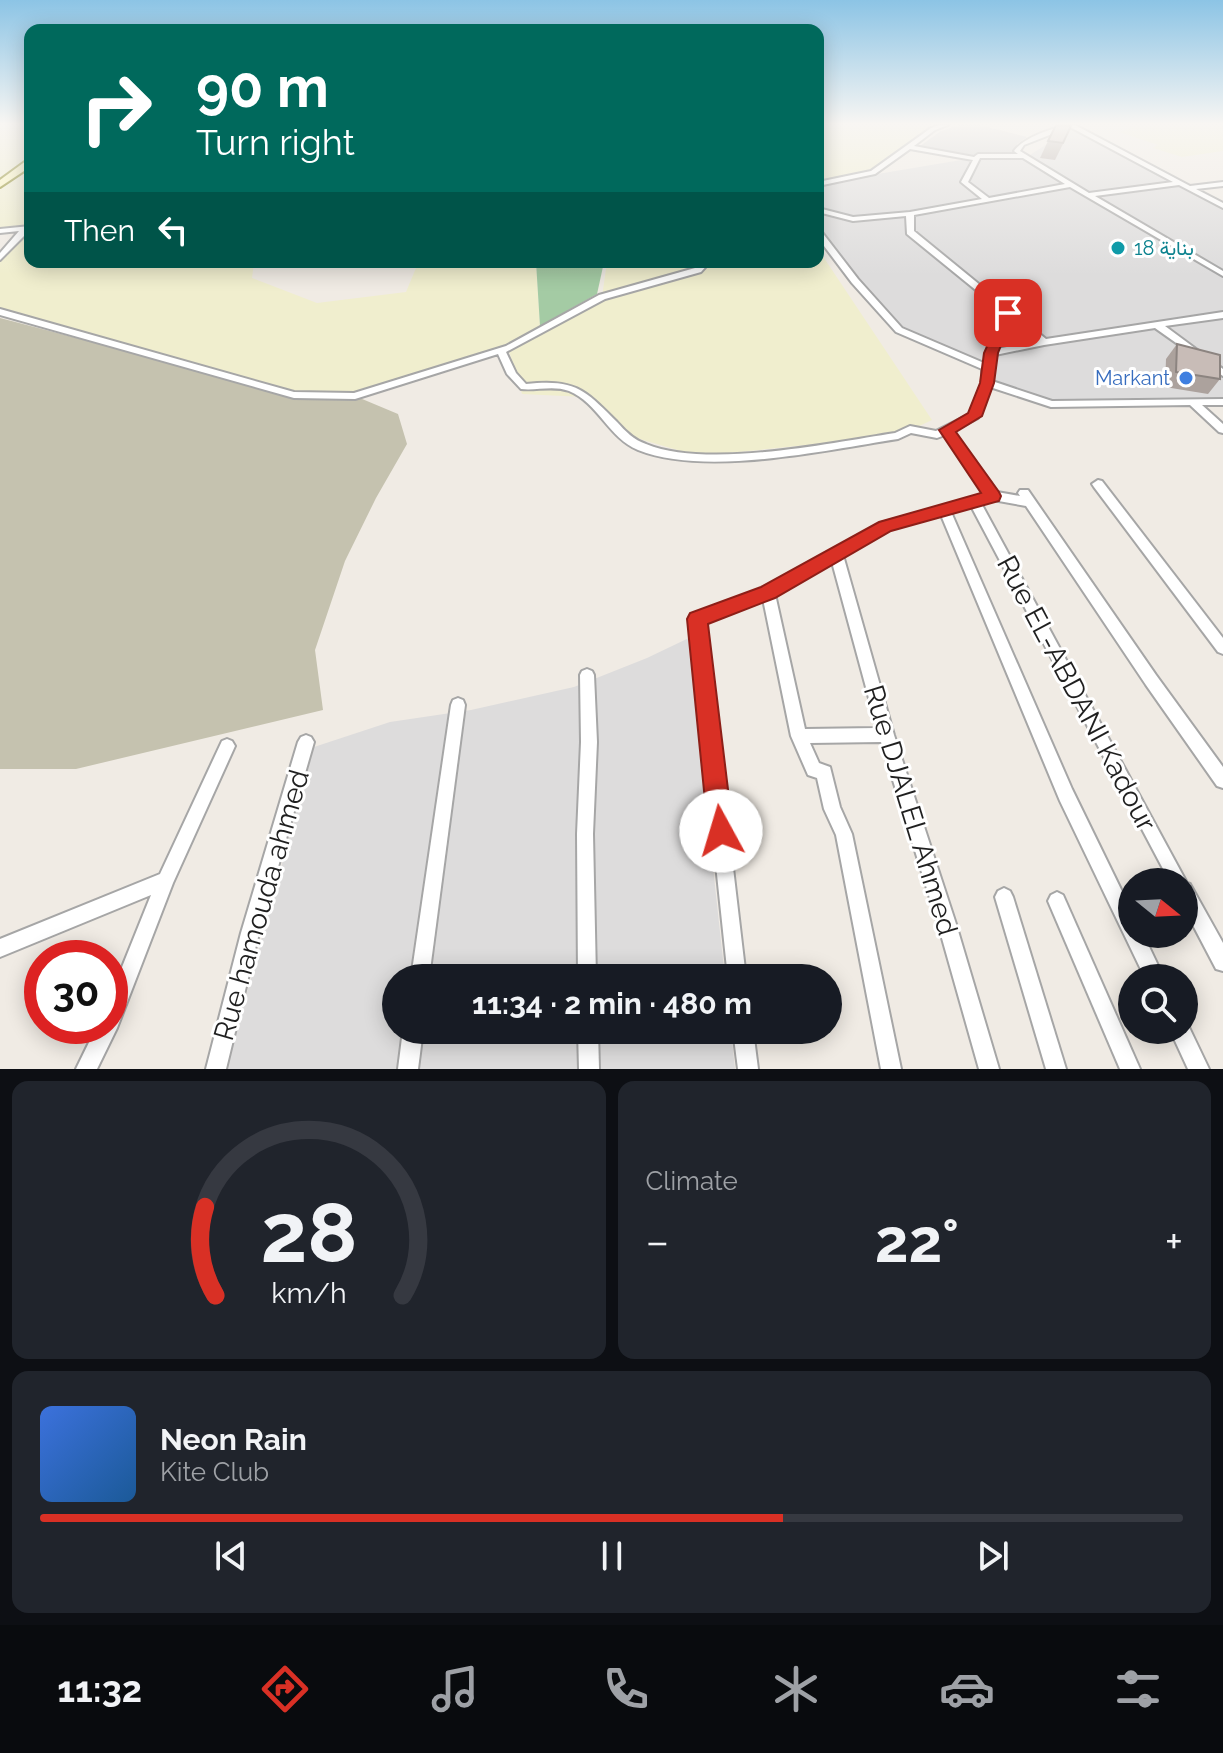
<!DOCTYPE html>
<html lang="en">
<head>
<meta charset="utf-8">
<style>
  :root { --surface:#171b24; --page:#20242c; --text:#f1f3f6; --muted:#9ea1a6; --line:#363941; --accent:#d93025 }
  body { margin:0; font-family:Raleway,Vazirmatn,sans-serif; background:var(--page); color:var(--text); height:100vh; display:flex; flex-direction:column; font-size:30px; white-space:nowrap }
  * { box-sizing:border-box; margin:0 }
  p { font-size:26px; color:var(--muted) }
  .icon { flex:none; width:44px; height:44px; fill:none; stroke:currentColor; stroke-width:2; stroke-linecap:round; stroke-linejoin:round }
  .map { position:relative; height:1069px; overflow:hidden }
  .side { display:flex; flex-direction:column; gap:12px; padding:12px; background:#0d0f14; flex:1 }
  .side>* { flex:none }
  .guide { position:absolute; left:24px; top:24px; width:800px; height:244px; border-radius:16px; box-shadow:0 4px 20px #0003; background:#00695c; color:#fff; overflow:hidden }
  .needle { width:52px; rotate:108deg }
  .buttons { position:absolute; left:1118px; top:868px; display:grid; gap:16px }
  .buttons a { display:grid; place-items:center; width:80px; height:80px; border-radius:50%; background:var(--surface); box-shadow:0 4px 20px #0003; font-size:40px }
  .speed { position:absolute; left:24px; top:940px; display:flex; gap:16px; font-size:40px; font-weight:700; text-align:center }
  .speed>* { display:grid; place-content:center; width:104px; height:104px; border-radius:50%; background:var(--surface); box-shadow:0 4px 20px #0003; line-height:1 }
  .speed .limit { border:12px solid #d22; background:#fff; color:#111 }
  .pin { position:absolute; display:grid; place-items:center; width:68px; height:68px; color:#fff; margin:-34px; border-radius:16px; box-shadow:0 4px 12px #0006 }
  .me { position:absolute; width:88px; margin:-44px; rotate:354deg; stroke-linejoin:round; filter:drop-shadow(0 0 6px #0008) }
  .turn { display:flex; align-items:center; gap:28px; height:168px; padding:0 40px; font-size:36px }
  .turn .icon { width:104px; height:104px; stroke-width:2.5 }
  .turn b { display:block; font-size:56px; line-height:68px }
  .then { display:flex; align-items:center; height:76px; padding:0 40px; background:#0003; gap:16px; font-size:30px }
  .big { font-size:60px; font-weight:700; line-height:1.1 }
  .side .card { flex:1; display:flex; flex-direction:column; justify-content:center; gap:12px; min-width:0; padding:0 28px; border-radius:16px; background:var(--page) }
  .side .dial { align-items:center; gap:0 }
  .dial svg { height:208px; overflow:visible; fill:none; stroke:var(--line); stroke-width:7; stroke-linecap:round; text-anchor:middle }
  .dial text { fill:var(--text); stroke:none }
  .song { display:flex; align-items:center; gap:24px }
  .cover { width:96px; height:96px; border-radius:12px; background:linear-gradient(135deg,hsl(220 70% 55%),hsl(210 70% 35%)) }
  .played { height:8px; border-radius:4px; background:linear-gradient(90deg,var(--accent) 65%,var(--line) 65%) }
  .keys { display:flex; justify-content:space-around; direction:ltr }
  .heat { display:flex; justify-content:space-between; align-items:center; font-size:44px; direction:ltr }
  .side .tiles { flex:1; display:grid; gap:12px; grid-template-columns:1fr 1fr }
  .card:last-child { grid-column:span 2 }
  .trip { position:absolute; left:382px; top:964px; width:460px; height:80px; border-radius:40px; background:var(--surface); box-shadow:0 4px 20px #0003; font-weight:700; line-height:80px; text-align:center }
  .dock { display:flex; height:128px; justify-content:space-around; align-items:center; background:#090b0e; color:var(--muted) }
  .dock .icon { width:56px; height:56px }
  .dock .on { color:var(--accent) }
  .dock b { font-size:36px; color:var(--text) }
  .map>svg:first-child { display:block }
  .residential { fill:#dddcdc }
  .religious { fill:#cdcdcd }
  .construction { fill:#c5c2af }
  .farmland { fill:#f0eece }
  .cemetery { fill:#a4cba4 }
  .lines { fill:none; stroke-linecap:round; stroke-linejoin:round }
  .street-casing { stroke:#a6a6a6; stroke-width:4 }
  .secondary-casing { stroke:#7b7800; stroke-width:4 }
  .street { fill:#fff; fill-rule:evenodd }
  .secondary { fill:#fdf7b5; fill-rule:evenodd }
  .wall { fill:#aca29d }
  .building { fill:#c8bcb7; stroke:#8c8480; stroke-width:2 }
  .route { fill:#d93025; stroke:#8d1f18; stroke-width:2 }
  .culture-dot { fill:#0f9aa8; stroke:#fff; stroke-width:3 }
  .shop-dot { fill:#3f7fe0; stroke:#fff; stroke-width:3 }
  .labels { text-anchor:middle; stroke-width:6; stroke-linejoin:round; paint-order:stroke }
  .far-culture-label { font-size:20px; fill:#0d838f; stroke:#fff; text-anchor:start }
  .far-shop-label { font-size:20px; fill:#366cbe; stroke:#fff; text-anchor:end }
  .near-street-label { font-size:28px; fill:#1f1f1f; stroke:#fff }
</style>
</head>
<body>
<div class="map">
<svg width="1223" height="1069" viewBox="0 0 1223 1069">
  <rect width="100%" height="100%" fill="#f0ebe4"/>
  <g class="residential">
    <polygon points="1073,127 1223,206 1223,403 1051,404 987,383 987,368 899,330 818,233 818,184 973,158 1014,159 1030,155"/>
    <polygon points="693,636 703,775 725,978 396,978 396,1030 731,1030 735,1069 226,1069 314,747 390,722 471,710 574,687 647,658"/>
  </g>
  <polygon class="religious" points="960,125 980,125 1027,137 1017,144 1014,153 970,156 920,146 941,131"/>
  <polygon class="construction" points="0,318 294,395 355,396 398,414 407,444 376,498 345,561 315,650 323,710 76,769 0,769"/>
  <g class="farmland">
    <polygon points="0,125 30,125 30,262 254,262 252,278 317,303 406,292 416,268 475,262 536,262 540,326 517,342 602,297 607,262 818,262 818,249 932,420 898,436 698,456 619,433 585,397 522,394 508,348 355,396 294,395 0,312 0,258 25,229 0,231"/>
    <polygon points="818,125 945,125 884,159 873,173 818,184"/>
    <polygon points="1137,125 1223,125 1223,151 1182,157 1153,148 1158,145 1119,132"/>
  </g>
  <polygon class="cemetery" points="536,262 604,262 597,294 540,326"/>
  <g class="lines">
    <defs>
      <g id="street">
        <path d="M 939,125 L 948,125 L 935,130 L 914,146 L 974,157 L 978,154 L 1018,154 L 1014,151 C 1024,137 1058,125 1075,125 L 1190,186 L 1223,182 L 1223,186 L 1196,189 L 1223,203 L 1223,208 L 1179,185 L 1095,196 L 1223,271 L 1223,276 L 1070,187 L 914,215 L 914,231 L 1046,339 L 1223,312 L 1223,318 L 1165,326 L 1223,369 L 1223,376 L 1155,328 L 1044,345 L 995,355 L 992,368 L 992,381 L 1052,401 L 1223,399 L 1223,405 L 1202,405 L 1223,424 L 1223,433 L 1219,432 L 1190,405 L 1051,407 L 990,387 L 978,418 L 953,431 L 997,492 L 1020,496 L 1018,493 L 1020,490 L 1028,490 L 1156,675 L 1223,767 L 1223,788 L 1217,786 L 1146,685 L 1026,506 L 993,500 L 981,503 L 1187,883 L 1190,884 L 1223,943 L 1223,971 L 1216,969 L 1184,908 L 1184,882 L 1170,882 L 971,506 L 951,512 L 1072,789 L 1132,912 L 1132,934 L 1143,934 L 1164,978 L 1145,978 L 1060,801 L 941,515 L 889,529 L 843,555 L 894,735 L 956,924 L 999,1069 L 979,1069 L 938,924 L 881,742 L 810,743 L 819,763 L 830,767 L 840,807 L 852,834 L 901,1069 L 881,1069 L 836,835 L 824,809 L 817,778 L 808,775 L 791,736 L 763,599 L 704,622 L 746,978 L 728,978 L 690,619 L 692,615 L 763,588 L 881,523 L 986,494 L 945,435 L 937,438 L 911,433 L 898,439 C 826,450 706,477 638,450 C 609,438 598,403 569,391 C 553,385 536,391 521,389 L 507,374 L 498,354 L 355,399 L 294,398 L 0,315 L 0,309 L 294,392 L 354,393 L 506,346 L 599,295 L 695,268 L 702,262 L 710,262 L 701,272 L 605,299 L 506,352 L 516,373 L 526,384 C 575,379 584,389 617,422 C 625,431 634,440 646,444 C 707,469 830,443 895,433 L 910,426 L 936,431 L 970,414 L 982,383 L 982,369 L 896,332 L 852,283 L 818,238 L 818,231 L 821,231 L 858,279 L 902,328 L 984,363 L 1004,313 L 907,234 L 906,216 L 853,221 L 818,212 L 818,208 L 853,217 L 910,212 L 982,199 L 961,182 L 973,160 L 910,149 L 875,174 L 818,186 L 818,182 L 871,171 L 931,128 ZM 1070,127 L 1173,182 L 1089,193 L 1020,151 L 1024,145 ZM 980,158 L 1023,158 L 1065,184 L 989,198 L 968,182 ZM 1010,318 L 1037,341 L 997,349 ZM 832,562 L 877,728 L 805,729 L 775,594 Z"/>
        <polygon points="30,226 30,230 0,260 0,253 19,231 0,233 0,229"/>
        <polygon points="1098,480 1102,481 1223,638 1223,654 1218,652 1094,487 1092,484"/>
        <polygon points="587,669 592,671 594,675 597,742 593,834 596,978 578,978 577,834 581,742 580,675 582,671"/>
        <polygon points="458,698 463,700 465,705 429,978 411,978 451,705 453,700"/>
        <polygon points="306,735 311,737 314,742 259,933 226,1069 206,1069 241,933 298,742 301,737"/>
        <polygon points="227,739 232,741 235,746 173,883 117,1028 97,1069 76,1069 97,1026 110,1026 110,997 151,895 0,957 0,939 160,874 222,741"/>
        <polygon points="1004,888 1010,891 1013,897 1066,1069 1046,1069 995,897 998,891"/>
        <polygon points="1057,892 1063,895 1140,1069 1120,1069 1048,901 1051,895"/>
        <polygon points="1184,1022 1187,1023 1209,1069 1188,1069 1170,1030 1184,1030"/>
        <polygon points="403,1030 423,1030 418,1069 398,1069"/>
        <polygon points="578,1030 598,1030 599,1069 579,1069"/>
        <polygon points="733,1030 753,1030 758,1069 738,1069"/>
      </g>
      <polygon id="secondary" points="30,158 30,167 0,187 0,180"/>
    </defs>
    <use href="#street" class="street-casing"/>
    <use href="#secondary" class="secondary-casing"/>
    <use href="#street" class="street"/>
    <use href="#secondary" class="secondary"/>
  </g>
  <g class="wall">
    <polygon points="1048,141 1064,142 1055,160 1040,158"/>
    <polygon points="1177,344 1220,379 1208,394 1165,387 1166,359"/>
  </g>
  <g class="building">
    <polygon points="1056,125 1071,126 1063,143 1048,141"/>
    <polygon points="1177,344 1220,355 1220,379 1176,372"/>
  </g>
  <linearGradient id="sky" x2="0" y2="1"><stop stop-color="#8cc4e5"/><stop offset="0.45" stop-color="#f8f6f3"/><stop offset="1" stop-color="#f8f6f3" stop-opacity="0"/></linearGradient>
  <rect width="1223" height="275" fill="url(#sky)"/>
  <polygon class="route" points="1003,311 1014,313 998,353 994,383 982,416 956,432 999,492 1001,496 999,501 891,531 775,598 708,624 733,831 730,840 721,843 712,840 708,831 687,619 690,613 761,587 879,522 981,493 939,430 968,413 980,383 984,353"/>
  <circle class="culture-dot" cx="1118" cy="248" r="8"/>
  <circle class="shop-dot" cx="1186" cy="378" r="8"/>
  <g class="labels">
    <g class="far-culture-label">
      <text x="1134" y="255">بناية 18</text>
    </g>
    <g class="far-shop-label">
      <text x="1170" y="385">Markant</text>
    </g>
    <g class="near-street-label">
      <text transform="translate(1077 693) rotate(62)" y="10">Rue EL-ABDANI Kadour</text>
      <text transform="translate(911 810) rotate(73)" y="10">Rue DJALEL Ahmed</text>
      <text transform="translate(261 905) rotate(-74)" y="10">Rue hamouda ahmed</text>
    </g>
  </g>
</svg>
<div class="buttons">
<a><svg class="needle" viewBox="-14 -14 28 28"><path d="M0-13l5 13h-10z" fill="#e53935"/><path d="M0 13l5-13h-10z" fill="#9ea1a6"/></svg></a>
<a><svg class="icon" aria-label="search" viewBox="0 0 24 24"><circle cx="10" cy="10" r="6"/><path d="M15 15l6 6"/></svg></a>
</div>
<div class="speed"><div class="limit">30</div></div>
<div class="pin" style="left:1008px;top:313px;background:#d93025"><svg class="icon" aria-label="arrive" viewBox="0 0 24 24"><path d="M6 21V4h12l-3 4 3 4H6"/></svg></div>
<svg class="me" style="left:721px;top:831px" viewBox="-20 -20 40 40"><circle r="19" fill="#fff"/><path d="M0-13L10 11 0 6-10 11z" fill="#d93025"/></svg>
<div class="trip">11:34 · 2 min · 480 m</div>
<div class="guide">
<div class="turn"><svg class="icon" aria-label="right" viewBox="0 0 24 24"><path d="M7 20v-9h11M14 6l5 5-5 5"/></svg><div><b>90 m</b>Turn right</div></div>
<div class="then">Then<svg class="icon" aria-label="left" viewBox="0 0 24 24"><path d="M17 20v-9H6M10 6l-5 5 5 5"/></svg></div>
</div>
</div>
<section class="side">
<div class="tiles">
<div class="card dial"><svg viewBox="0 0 100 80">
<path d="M14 69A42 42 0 1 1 86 69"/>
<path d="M14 69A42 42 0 0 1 10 35" stroke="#d93025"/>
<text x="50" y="56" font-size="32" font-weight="700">28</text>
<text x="50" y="72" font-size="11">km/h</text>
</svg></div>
<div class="card"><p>Climate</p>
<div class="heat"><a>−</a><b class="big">22°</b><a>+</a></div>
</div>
<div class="card">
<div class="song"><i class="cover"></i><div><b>Neon Rain</b><p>Kite Club</p></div></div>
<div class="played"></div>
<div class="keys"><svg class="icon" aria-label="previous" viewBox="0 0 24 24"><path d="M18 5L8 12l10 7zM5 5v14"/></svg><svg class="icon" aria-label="pause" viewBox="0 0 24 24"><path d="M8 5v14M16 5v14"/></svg><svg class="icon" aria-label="next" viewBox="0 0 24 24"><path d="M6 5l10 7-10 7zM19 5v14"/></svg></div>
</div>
</div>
</section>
<nav class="dock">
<b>11:32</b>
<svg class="icon on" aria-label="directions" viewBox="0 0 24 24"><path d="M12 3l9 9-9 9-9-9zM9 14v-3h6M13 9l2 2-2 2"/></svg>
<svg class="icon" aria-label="music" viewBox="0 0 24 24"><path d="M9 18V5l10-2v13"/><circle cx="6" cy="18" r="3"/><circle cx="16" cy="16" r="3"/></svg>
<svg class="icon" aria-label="phone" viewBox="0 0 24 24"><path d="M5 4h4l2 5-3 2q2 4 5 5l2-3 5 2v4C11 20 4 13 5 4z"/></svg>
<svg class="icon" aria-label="climate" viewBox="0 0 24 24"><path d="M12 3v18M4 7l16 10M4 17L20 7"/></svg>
<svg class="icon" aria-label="car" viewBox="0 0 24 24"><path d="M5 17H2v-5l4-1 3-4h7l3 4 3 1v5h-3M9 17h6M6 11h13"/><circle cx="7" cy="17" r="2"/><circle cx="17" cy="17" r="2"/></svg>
<svg class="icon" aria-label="filters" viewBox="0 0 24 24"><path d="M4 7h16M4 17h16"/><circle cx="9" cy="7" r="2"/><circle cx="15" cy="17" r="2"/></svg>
</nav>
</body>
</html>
